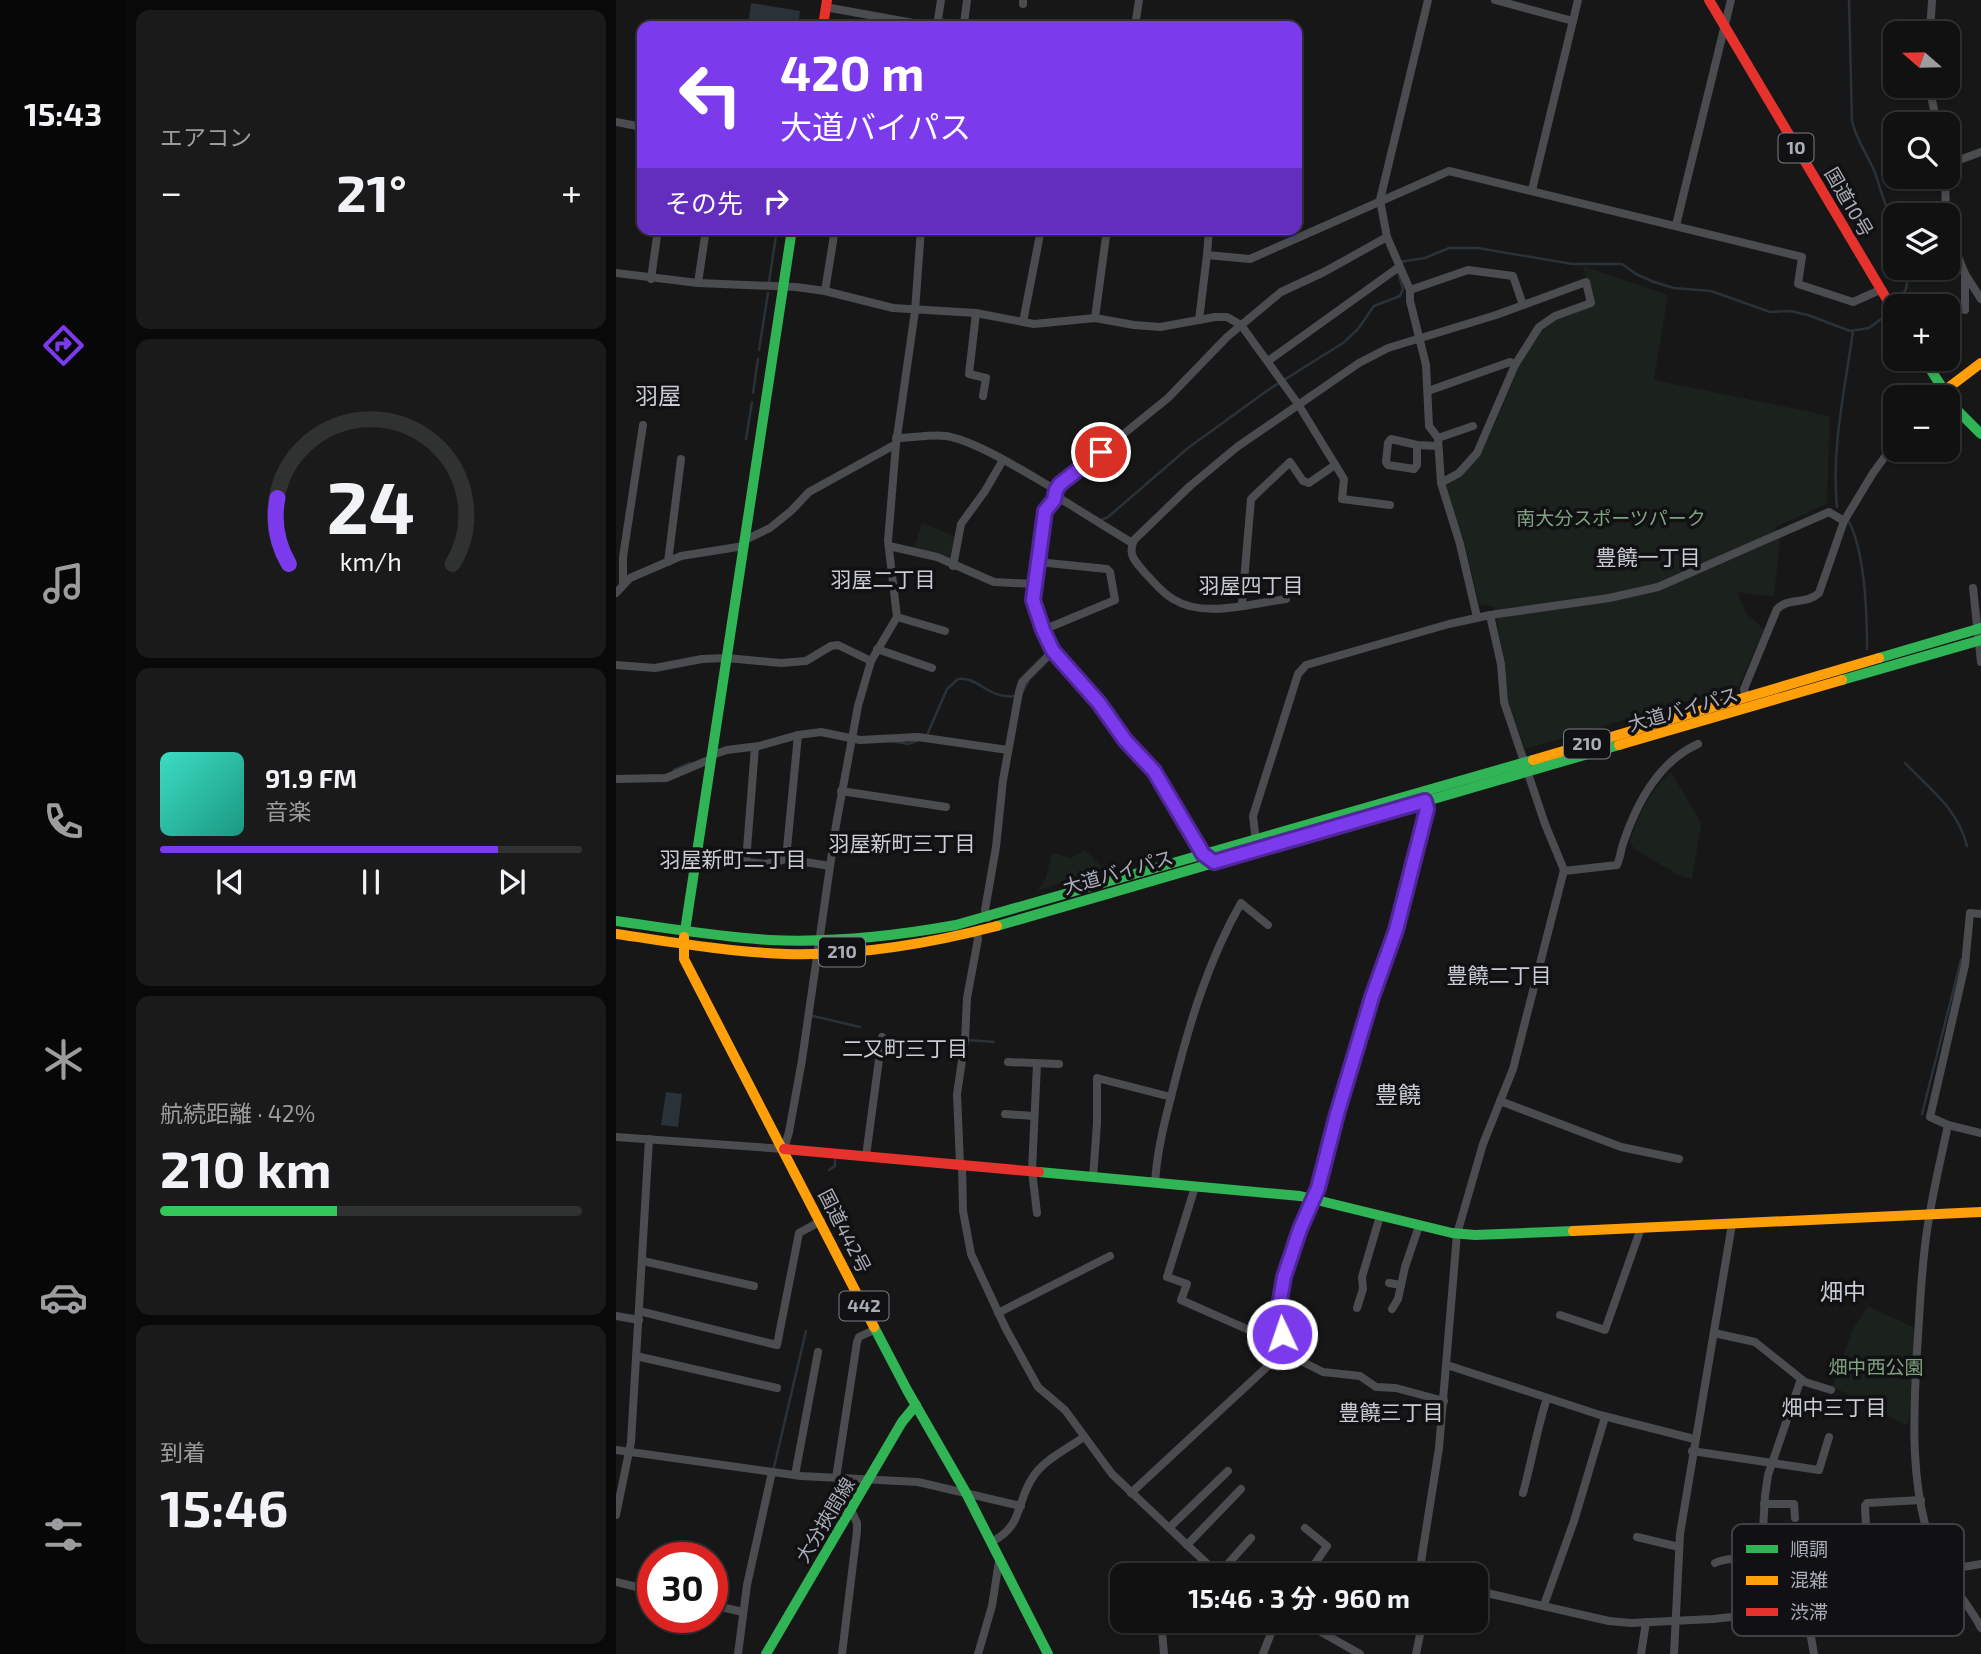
<!DOCTYPE html>
<html lang="ja">
<head>
<meta charset="utf-8">
<style>
  :root { --surface:#111; --page:#1a1a1a; --text:#f1f3f6; --muted:#9c9d9f; --line:#303131; --accent:#7c3aed }
  body { margin:0; font-family:"Exo 2","Noto Sans JP",sans-serif; background:var(--page); color:var(--text); height:100vh; display:flex; flex-direction:column; font-size:26px; white-space:nowrap }
  * { box-sizing:border-box; margin:0 }
  p { font-size:23px; color:var(--muted) }
  .icon { flex:none; width:38px; height:38px; fill:none; stroke:currentColor; stroke-width:2; stroke-linecap:round; stroke-linejoin:round }
  .map { position:relative; flex:1; overflow:hidden }
  .panel { display:flex; flex-direction:column; gap:10px; padding:10px; background:#090909; width:490px }
  .panel>* { flex:none }
  .guide { position:absolute; left:21px; top:21px; width:665px; height:214px; border-radius:14px; box-shadow:0 2px 5px #0004,0 0 0 2px var(--line); background:#7c3aed; color:#fff; overflow:hidden }
  .needle { width:46px; rotate:290deg }
  .fabs { position:absolute; left:1267px; top:21px; display:grid; gap:14px }
  .fabs a { display:grid; place-items:center; width:77px; height:77px; border-radius:14px; background:var(--surface); box-shadow:0 2px 5px #0004,0 0 0 2px var(--line); font-size:35px }
  .speed { position:absolute; left:21px; top:1542px; display:flex; gap:14px; font-size:35px; font-weight:700; text-align:center }
  .speed>* { display:grid; place-content:center; width:91px; height:91px; border-radius:50%; background:var(--surface); box-shadow:0 2px 5px #0004,0 0 0 2px var(--line); line-height:1 }
  .speed .limit { border:10px solid #d22; background:#fff; color:#111 }
  .pin { position:absolute; display:grid; place-items:center; width:60px; height:60px; color:#fff; margin:-30px; border:4px solid #fff; border-radius:50%; box-shadow:0 2px 7px #0007 }
  .me { position:absolute; width:77px; margin:-38px; rotate:357deg; stroke-linejoin:round; filter:drop-shadow(0 0 5px #0008) }
  .turn { display:flex; align-items:center; gap:24px; height:147px; padding:0 28px; font-size:32px }
  .turn .icon { width:91px; height:91px; stroke-width:2.5 }
  .turn b { display:block; font-size:49px; line-height:60px }
  .then { display:flex; align-items:center; height:66px; padding:0 28px; background:#0003; gap:14px; font-size:26px }
  .big { font-size:52px; font-weight:700; line-height:1.1 }
  .panel .widget { flex:1; display:flex; flex-direction:column; justify-content:center; gap:10px; min-width:0; padding:0 24px; border-radius:14px; background:var(--page) }
  .panel .dial { align-items:center; gap:0 }
  .dial svg { height:182px; overflow:visible; fill:none; stroke:var(--line); stroke-width:7; stroke-linecap:round; text-anchor:middle }
  .dial text { fill:var(--text); stroke:none }
  .song { display:flex; align-items:center; gap:21px }
  .cover { width:84px; height:84px; border-radius:10px; background:linear-gradient(135deg,hsl(170 70% 55%),hsl(170 70% 35%)) }
  .played { height:7px; border-radius:4px; background:linear-gradient(90deg,var(--accent) 80%,var(--line) 80%) }
  .keys { display:flex; justify-content:space-around; direction:ltr }
  .heat { display:flex; justify-content:space-between; align-items:center; font-size:38px; direction:ltr }
  .charge { height:10px; border-radius:5px; background:linear-gradient(90deg,#34c759 42%,var(--line) 0) }
  .trip { position:absolute; left:494px; top:1563px; width:378px; height:70px; border-radius:14px; background:var(--surface); box-shadow:0 2px 5px #0004,0 0 0 2px var(--line); font-weight:700; line-height:70px; text-align:center }
  main { display:flex; flex:1; min-height:0 }
  .dock { display:flex; flex-direction:column; width:126px; justify-content:space-around; align-items:center; background:#070707; color:var(--muted) }
  .dock .icon { width:49px; height:49px }
  .dock .on { color:var(--accent) }
  .dock b { font-size:32px; color:var(--text) }
  .map>svg:first-child { display:block }
  .green { fill:#1b211c }
  .water { fill:#2a3239 }
  .lines { fill:none; stroke-linecap:round; stroke-linejoin:round }
  .stream { stroke:#2a3239; stroke-width:2.5 }
  .street { stroke:#4b4c50; stroke-width:8 }
  .fast { stroke:#30b455; stroke-width:10 }
  .slow { stroke:#ff9f0a; stroke-width:10 }
  .jam { stroke:#e5322d; stroke-width:10 }
  .route-casing { stroke:#51269a; stroke-width:18 }
  .route { stroke:#7c3aed; stroke-width:12 }
  .labels { text-anchor:middle; stroke-width:7; stroke-linejoin:round; paint-order:stroke }
  .shield { fill:#111113; stroke:#7b7e86; stroke-width:2 }
  .shield-label { font-size:18px; font-weight:bold; fill:#a8adb8 }
  .street-label { font-size:19px; fill:#a8adb8; stroke:#111113 }
  .park-label { font-size:19px; fill:#7fa381; stroke:#111113 }
  .neighbourhood-label { font-size:21px; fill:#c9ccd4; stroke:#111113 }
  .quarter-label { font-size:23px; fill:#c9ccd4; stroke:#111113 }
  .key { fill:#111113; stroke:#3e4045; stroke-width:2 }
  .key-label { font-size:19px; fill:#a8adb8 }
</style>
</head>
<body>
<main>
<nav class="dock">
<b>15:43</b>
<svg class="icon on" aria-label="directions" viewBox="0 0 24 24"><path d="M12 3l9 9-9 9-9-9zM9 14v-3h6M13 9l2 2-2 2"/></svg>
<svg class="icon" aria-label="music" viewBox="0 0 24 24"><path d="M9 18V5l10-2v13"/><circle cx="6" cy="18" r="3"/><circle cx="16" cy="16" r="3"/></svg>
<svg class="icon" aria-label="phone" viewBox="0 0 24 24"><path d="M5 4h4l2 5-3 2q2 4 5 5l2-3 5 2v4C11 20 4 13 5 4z"/></svg>
<svg class="icon" aria-label="climate" viewBox="0 0 24 24"><path d="M12 3v18M4 7l16 10M4 17L20 7"/></svg>
<svg class="icon" aria-label="car" viewBox="0 0 24 24"><path d="M5 17H2v-5l4-1 3-4h7l3 4 3 1v5h-3M9 17h6M6 11h13"/><circle cx="7" cy="17" r="2"/><circle cx="17" cy="17" r="2"/></svg>
<svg class="icon" aria-label="filters" viewBox="0 0 24 24"><path d="M4 7h16M4 17h16"/><circle cx="9" cy="7" r="2"/><circle cx="15" cy="17" r="2"/></svg>
</nav>
<section class="panel">
<div class="widget"><p>エアコン</p>
<div class="heat"><a>−</a><b class="big">21°</b><a>+</a></div>
</div>
<div class="widget dial"><svg viewBox="0 0 100 80">
<path d="M14 69A42 42 0 1 1 86 69"/>
<path d="M14 69A42 42 0 0 1 9 40" stroke="#7c3aed"/>
<text x="50" y="56" font-size="32" font-weight="700">24</text>
<text x="50" y="72" font-size="11">km/h</text>
</svg></div>
<div class="widget">
<div class="song"><i class="cover"></i><div><b>91.9 FM</b><p>音楽</p></div></div>
<div class="played"></div>
<div class="keys"><svg class="icon" aria-label="previous" viewBox="0 0 24 24"><path d="M18 5L8 12l10 7zM5 5v14"/></svg><svg class="icon" aria-label="pause" viewBox="0 0 24 24"><path d="M8 5v14M16 5v14"/></svg><svg class="icon" aria-label="next" viewBox="0 0 24 24"><path d="M6 5l10 7-10 7zM19 5v14"/></svg></div>
</div>
<div class="widget"><p>航続距離 · 42%</p><b class="big">210 km</b><div class="charge"></div></div>
<div class="widget"><p>到着</p><b class="big">15:46</b></div>
</section>
<div class="map">
<svg width="1365" height="1654" viewBox="0 0 1365 1654">
  <rect width="100%" height="100%" fill="#171717"/>
  <g class="green">
    <path d="M 967,266 L 1052,295 L 1038,380 L 1214,416 L 1211,504 L 1159,527 L 1164,539 L 1158,597 L 1121,592 L 1130,613 L 1148,629 L 1123,686 L 909,749 L 892,701 L 889,664 L 878,607 L 863,604 L 848,540 L 837,513 L 830,486 C 874,460 885,402 907,358 C 912,349 916,339 924,330 C 937,316 959,311 977,304 Z"/>
    <polygon points="306,523 338,536 335,562 298,547"/>
    <path d="M 1055,772 L 1082,817 L 1085,825 L 1076,879 L 1064,876 L 1018,849 L 1014,841 C 1023,814 1033,792 1055,772 Z"/>
    <polygon points="469,850 488,869 421,891 429,880 436,853 455,858"/>
    <polygon points="1252,1306 1299,1328 1293,1421 1289,1426 1258,1406 1216,1387 1237,1329"/>
  </g>
  <g class="water">
    <polygon points="135,3 184,11 182,26 132,26"/>
    <polygon points="50,1092 66,1094 62,1127 45,1125"/>
  </g>
  <g class="lines">
    <g class="stream">
      <path d="M 1233,0 L 1236,121 C 1240,140 1252,155 1259,173 C 1265,189 1268,207 1279,220"/>
      <polyline points="784,262 809,258 833,248 862,248 956,264 1006,264 1020,274 1038,282 1058,288 1095,291 1154,312 1174,311 1192,315 1234,331 1253,328 1272,314"/>
      <polyline points="153,282 161,229"/>
      <polyline points="1281,304 1290,289 1294,268"/>
      <polyline points="143,350 152,293"/>
      <polyline points="137,393 142,359"/>
      <polyline points="130,439 136,402"/>
      <path d="M 1221,507 C 1215,449 1229,389 1237,331"/>
      <polyline points="485,520 492,517 572,448 652,390 727,343 742,329 758,306 784,296 787,289 782,272"/>
      <path d="M 1233,522 C 1249,553 1251,613 1251,649"/>
      <polyline points="406,693 413,680"/>
      <path d="M 311,735 L 331,689 L 342,679 C 363,676 371,700 401,696"/>
      <polyline points="275,741 292,744 306,739"/>
      <path d="M 1289,763 C 1315,790 1342,809 1351,846"/>
      <polyline points="58,770 74,763"/>
      <polyline points="197,1016 244,1027"/>
      <polyline points="313,1039 347,1039"/>
      <polyline points="351,1040 378,1042"/>
      <polyline points="1306,1114 1345,960"/>
      <polyline points="213,1170 219,1166 219,1160"/>
      <polyline points="158,1467 190,1331"/>
    </g>
    <g class="street">
      <polyline points="812,0 764,200 771,237 794,290 794,301 810,365 813,426 822,438 825,483"/>
      <polyline points="879,0 957,21"/>
      <polyline points="407,4 407,0"/>
      <polyline points="209,7 314,26"/>
      <polyline points="321,22 359,26"/>
      <polyline points="348,24 351,0"/>
      <polyline points="321,26 325,0"/>
      <polyline points="519,26 523,0"/>
      <polyline points="1314,33 1316,0"/>
      <polyline points="1313,86 1321,124"/>
      <polyline points="0,122 26,127"/>
      <polyline points="1332,164 1365,152"/>
      <polyline points="1329,177 1330,215"/>
      <polyline points="916,190 962,0"/>
      <polyline points="1060,225 1115,0"/>
      <polyline points="1332,232 1349,274 1365,299"/>
      <polyline points="591,255 593,229"/>
      <polyline points="0,273 82,283 180,287 209,291 277,308 360,313 418,324 479,318 518,325 544,327 599,317 611,317 625,325 682,404 728,479 726,499 774,505"/>
      <polyline points="35,279 42,229"/>
      <polyline points="82,283 90,229"/>
      <polyline points="794,290 852,270 897,276 907,305"/>
      <polyline points="209,291 219,229"/>
      <polyline points="1349,310 1349,274"/>
      <polyline points="360,313 353,374 370,378 367,396"/>
      <polyline points="479,318 491,229"/>
      <polyline points="583,320 591,255 634,259 833,171 1186,257 1182,284 1237,302 1264,290"/>
      <polyline points="407,322 425,229"/>
      <polyline points="652,361 783,267"/>
      <polyline points="812,391 894,362 899,365"/>
      <polyline points="1312,397 1328,391"/>
      <path d="M 280,438 C 296,438 315,434 330,436 C 361,441 412,474 440,490"/>
      <polyline points="822,438 857,426"/>
      <polyline points="801,445 775,439 772,443 770,462 772,465 798,469 801,465 801,445 822,446"/>
      <polyline points="129,540 154,528 175,511 193,492 280,444 299,311 305,229"/>
      <polyline points="516,543 440,496 442,487 552,398 611,337 665,292 708,272 771,237"/>
      <polyline points="273,546 321,557 378,582 418,584 417,600 421,615 437,651 483,703 509,740 538,771 589,855"/>
      <polyline points="52,562 65,459"/>
      <polyline points="422,562 491,569 494,572 499,600 427,630"/>
      <polyline points="337,566 345,524 369,491 387,460"/>
      <polyline points="7,584 7,557 27,425"/>
      <polyline points="418,584 429,511 440,496"/>
      <polyline points="1357,588 1365,662"/>
      <polyline points="0,593 14,578 65,556 128,546"/>
      <path d="M 670,599 C 636,603 588,619 557,599 C 546,593 538,582 529,573 C 520,562 511,555 518,540 L 574,486 L 621,447 L 743,363 L 772,348 L 880,315 L 970,282 L 975,303 L 939,316 L 923,327 L 899,365 L 861,453 L 843,473 L 825,483 L 844,544 L 861,617"/>
      <polyline points="626,605 635,499 674,462 687,481 693,483 719,465"/>
      <polyline points="874,615 993,598 1042,587 1213,512 1228,521"/>
      <polyline points="281,617 329,631"/>
      <polyline points="261,649 316,668"/>
      <polyline points="0,665 39,668 86,659 111,658 165,663 190,661 215,646 222,645 255,661"/>
      <path d="M 1130,697 L 1128,689 L 1161,609 C 1173,597 1190,605 1203,593 L 1228,521 L 1257,473 L 1279,443"/>
      <polyline points="139,747 130,862 150,864 170,859 214,866"/>
      <polyline points="96,755 111,750 143,746 182,735 205,732 244,740 302,737 392,750"/>
      <polyline points="0,779 50,778 95,759"/>
      <polyline points="225,791 330,807"/>
      <polyline points="809,799 811,809 780,930 756,997 721,1114 702,1188 684,1229 668,1277 663,1313 667,1352 707,1372 744,1376 760,1387 780,1388 828,1401"/>
      <polyline points="640,842 637,816 682,674 690,665 833,624 874,615 885,664 888,702 929,824 948,870 897,1069 867,1144 841,1234 823,1448 804,1568"/>
      <polyline points="170,859 182,735"/>
      <path d="M 948,871 L 1001,865 C 1005,856 1005,847 1009,838 C 1022,801 1044,761 1082,744"/>
      <polyline points="1365,914 1354,913 1349,965 1314,1117 1332,1125 1365,1133"/>
      <polyline points="372,918 369,910 380,847 387,780 403,692 406,682 437,651"/>
      <polyline points="392,1062 443,1064"/>
      <polyline points="421,1064 416,1171 421,1213"/>
      <polyline points="884,1101 1005,1147 1063,1159"/>
      <polyline points="389,1114 418,1116"/>
      <path d="M 1332,1125 C 1325,1158 1317,1191 1312,1224 C 1305,1266 1304,1309 1301,1351 C 1297,1418 1294,1487 1317,1551 C 1327,1579 1352,1601 1365,1628"/>
      <polyline points="0,1137 168,1149 173,1132 186,1060 220,825 242,706 255,661 281,617 272,541 280,444"/>
      <polyline points="250,1156 266,1037"/>
      <polyline points="344,1164 341,1094 349,1040 351,998 362,939 360,931"/>
      <polyline points="346,1164 347,1211 355,1254 390,1329 422,1387 449,1410 496,1474 603,1575"/>
      <polyline points="477,1178 481,1123 481,1078 555,1097"/>
      <path d="M 539,1183 C 541,1150 549,1120 557,1089 C 573,1024 592,961 625,903 L 652,925"/>
      <polyline points="579,1187 551,1277 571,1284 565,1300 667,1345"/>
      <polyline points="27,1261 138,1286"/>
      <polyline points="773,1283 785,1285"/>
      <polyline points="741,1308 747,1289 746,1277 764,1216"/>
      <polyline points="776,1309 782,1299 789,1267 803,1226"/>
      <polyline points="23,1311 161,1345 183,1233 205,1221"/>
      <polyline points="382,1313 494,1256"/>
      <polyline points="944,1315 989,1330 1025,1228"/>
      <polyline points="0,1316 23,1320"/>
      <polyline points="1098,1333 1139,1342 1189,1382 1215,1390"/>
      <polyline points="20,1356 161,1388"/>
      <polyline points="831,1365 984,1415 1078,1439"/>
      <polyline points="0,1450 185,1476 302,1482 405,1506"/>
      <polyline points="1076,1451 1203,1470 1213,1437"/>
      <polyline points="179,1475 202,1352"/>
      <polyline points="220,1478 241,1342 243,1337 260,1329"/>
      <polyline points="515,1493 667,1352"/>
      <path d="M 907,1493 C 916,1460 921,1429 931,1398"/>
      <polyline points="1148,1504 1178,1504 1179,1518"/>
      <polyline points="0,1515 15,1442 33,1139"/>
      <polyline points="553,1528 612,1471"/>
      <polyline points="689,1528 711,1546 691,1575"/>
      <polyline points="1021,1537 1063,1547"/>
      <path d="M 375,1542 C 409,1526 399,1500 419,1474 C 430,1459 452,1448 468,1437"/>
      <polyline points="571,1545 625,1489"/>
      <path d="M 1099,1563 C 1114,1556 1129,1560 1146,1562"/>
      <polyline points="740,1568 745,1575"/>
      <polyline points="602,1575 635,1538"/>
      <polyline points="785,1575 804,1568 825,1575"/>
      <polyline points="0,1582 37,1591"/>
      <polyline points="859,1587 875,1594 993,1621 1015,1623 1097,1619 1190,1609 1300,1575 1365,1564"/>
      <polyline points="1253,1589 1249,1506 1251,1503 1305,1500"/>
      <polyline points="96,1605 127,1612"/>
      <polyline points="928,1605 958,1521 989,1417"/>
      <polyline points="1190,1609 1198,1654"/>
      <polyline points="1142,1615 1149,1496 1152,1475 1185,1379"/>
      <polyline points="684,1620 744,1654"/>
      <polyline points="841,1620 854,1625"/>
      <polyline points="546,1631 548,1654"/>
      <polyline points="122,1654 131,1585 156,1472"/>
      <polyline points="226,1654 241,1531 241,1523 235,1510"/>
      <polyline points="362,1654 376,1606 383,1561"/>
      <polyline points="647,1654 660,1620"/>
      <polyline points="800,1654 807,1620"/>
      <polyline points="1025,1654 1030,1622"/>
      <polyline points="1058,1654 1064,1534 1116,1224"/>
    </g>
    <g class="fast">
      <polyline points="1308,359 1339,408 1365,434"/>
      <polyline points="1263,658 1365,628"/>
      <polyline points="1226,680 1365,640"/>
      <path d="M 0,921 C 51,928 102,937 154,940 C 216,943 279,936 340,925 L 917,760"/>
      <polyline points="381,926 1003,745"/>
      <polyline points="69,931 176,229"/>
      <polyline points="423,1172 684,1196 836,1233 859,1235 957,1231"/>
      <polyline points="258,1327 291,1390 349,1491 432,1654"/>
      <polyline points="150,1654 286,1422 300,1405"/>
    </g>
    <g class="slow">
      <polyline points="1328,391 1365,363"/>
      <polyline points="1003,745 1226,680"/>
      <polyline points="917,760 1263,658"/>
      <path d="M 0,934 C 56,942 113,952 170,954 C 241,956 312,944 381,926"/>
      <polyline points="68,937 68,959 258,1327"/>
      <polyline points="957,1231 1365,1212"/>
    </g>
    <g class="jam">
      <polyline points="1093,0 1279,313"/>
      <polyline points="207,26 211,0"/>
      <polyline points="168,1149 423,1172"/>
    </g>
  </g>
  <g class="lines">
    <defs>
      <polyline id="route" points="485,452 444,484 440,490 438,500 429,511 417,600 427,630 437,651 483,703 509,740 538,771 587,854 598,862 809,801 811,809 780,930 756,997 721,1114 702,1188 684,1229 668,1277 663,1306 666,1334"/>
    </defs>
    <use href="#route" class="route-casing"/>
    <use href="#route" class="route"/>
  </g>
  <g class="labels">
    <g class="shield">
      <rect x="1162.5" y="133.5" width="35" height="29" rx="5"/>
      <rect x="948" y="729.5" width="46" height="29" rx="5"/>
      <rect x="203" y="937.5" width="46" height="29" rx="5"/>
      <rect x="223.5" y="1291.5" width="49" height="29" rx="5"/>
    </g>
    <g class="shield-label">
      <text x="1180" y="154">10</text>
      <text x="971" y="750">210</text>
      <text x="226" y="958">210</text>
      <text x="248" y="1312">442</text>
    </g>
    <g class="street-label">
      <text transform="translate(1233 202) rotate(60)" y="7">国道10号</text>
      <text transform="translate(1067 709) rotate(-16)" y="7">大道バイパス</text>
      <text transform="translate(502 872) rotate(-16)" y="7">大道バイパス</text>
      <text transform="translate(229 1231) rotate(63)" y="7">国道442号</text>
      <text transform="translate(209 1520) rotate(-59)" y="7">大分挾間線</text>
    </g>
    <g class="park-label">
      <text x="995" y="525">南大分スポーツパーク</text>
      <text x="1260" y="1374">畑中西公園</text>
    </g>
    <g class="neighbourhood-label">
      <text x="1032" y="565">豊饒一丁目</text>
      <text x="267" y="587">羽屋二丁目</text>
      <text x="635" y="593">羽屋四丁目</text>
      <text x="286" y="851">羽屋新町三丁目</text>
      <text x="117" y="867">羽屋新町二丁目</text>
      <text x="883" y="983">豊饒二丁目</text>
      <text x="289" y="1056">二又町三丁目</text>
      <text x="1218" y="1415">畑中三丁目</text>
      <text x="775" y="1420">豊饒三丁目</text>
    </g>
    <g class="quarter-label">
      <text x="42" y="404">羽屋</text>
      <text x="782" y="1103">豊饒</text>
      <text x="1227" y="1300">畑中</text>
    </g>
  </g>
  <rect x="1116" y="1524" width="232" height="112" rx="10" class="key"/>
  <rect x="1130" y="1545" width="32" height="8" fill="#30b455"/>
  <rect x="1130" y="1576" width="32" height="9" fill="#ff9f0a"/>
  <rect x="1130" y="1608" width="32" height="8" fill="#e5322d"/>
  <g class="key-label">
    <text x="1174" y="1556">順調</text>
    <text x="1174" y="1587">混雑</text>
    <text x="1174" y="1619">渋滞</text>
  </g>
</svg>
<div class="fabs">
<a><svg class="needle" viewBox="-14 -14 28 28"><path d="M0-13l5 13h-10z" fill="#e53935"/><path d="M0 13l5-13h-10z" fill="#9c9d9f"/></svg></a>
<a><svg class="icon" aria-label="search" viewBox="0 0 24 24"><circle cx="10" cy="10" r="6"/><path d="M15 15l6 6"/></svg></a>
<a><svg class="icon" aria-label="layers" viewBox="0 0 24 24"><path d="M12 4l9 5-9 5-9-5zM3 14l9 5 9-5"/></svg></a>
<a>+</a>
<a>−</a>
</div>
<div class="speed"><div class="limit">30</div></div>
<div class="pin" style="left:485px;top:452px;background:#d93025"><svg class="icon" aria-label="arrive" viewBox="0 0 24 24"><path d="M6 21V4h12l-3 4 3 4H6"/></svg></div>
<svg class="me" style="left:666px;top:1334px" viewBox="-20 -20 40 40"><circle r="17" fill="#7c3aed" stroke="#fff" stroke-width="3"/><path d="M0-11L8 9 0 5-8 9z" fill="#fff"/></svg>
<div class="trip">15:46 · 3 分 · 960 m</div>
<div class="guide">
<div class="turn"><svg class="icon" aria-label="left" viewBox="0 0 24 24"><path d="M17 20v-9H6M10 6l-5 5 5 5"/></svg><div><b>420 m</b>大道バイパス</div></div>
<div class="then">その先<svg class="icon" aria-label="right" viewBox="0 0 24 24"><path d="M7 20v-9h11M14 6l5 5-5 5"/></svg></div>
</div>
</div>
</main>
</body>
</html>
